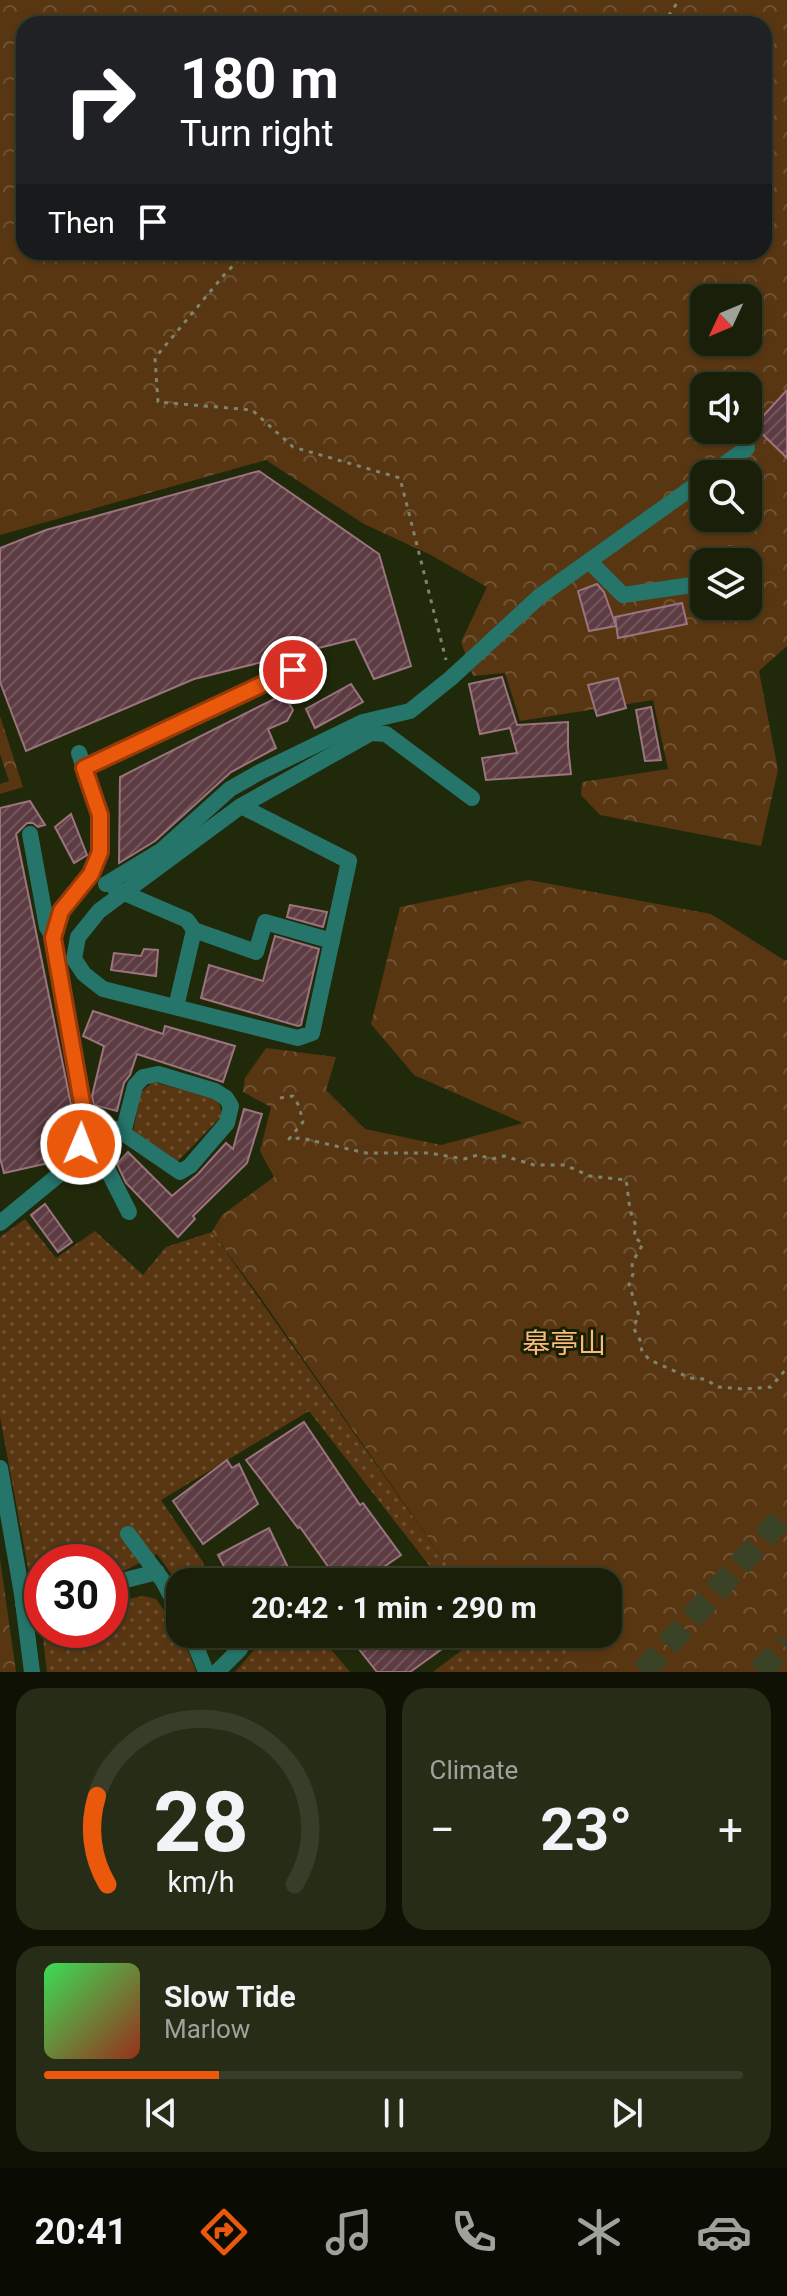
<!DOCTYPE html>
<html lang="en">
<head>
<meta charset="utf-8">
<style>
  :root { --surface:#191f08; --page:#262c16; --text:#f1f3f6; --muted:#9fa29c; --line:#373d29; --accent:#ea580c }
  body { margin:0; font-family:Roboto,"Noto Sans SC",sans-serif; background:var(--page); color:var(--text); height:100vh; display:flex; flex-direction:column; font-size:30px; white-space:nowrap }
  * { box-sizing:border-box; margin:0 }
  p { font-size:26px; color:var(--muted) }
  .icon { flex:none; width:44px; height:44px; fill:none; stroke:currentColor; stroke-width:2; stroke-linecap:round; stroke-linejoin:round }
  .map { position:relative; height:1672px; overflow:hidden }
  .sheet { display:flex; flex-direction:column; gap:16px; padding:16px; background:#0e1104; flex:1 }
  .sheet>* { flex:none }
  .guide { position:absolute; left:16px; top:16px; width:756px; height:244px; border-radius:24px; box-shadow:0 2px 6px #0004,0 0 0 2px var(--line); background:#202124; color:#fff; overflow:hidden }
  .needle { width:52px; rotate:226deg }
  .tools { position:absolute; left:690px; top:284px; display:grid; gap:16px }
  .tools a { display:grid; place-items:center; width:72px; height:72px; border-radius:16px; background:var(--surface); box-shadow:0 2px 6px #0004,0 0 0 2px var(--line); font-size:40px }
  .speed { position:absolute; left:24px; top:1544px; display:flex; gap:16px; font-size:40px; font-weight:700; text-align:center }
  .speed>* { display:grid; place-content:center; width:104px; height:104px; border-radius:50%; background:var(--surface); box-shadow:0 2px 6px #0004,0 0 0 2px var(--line); line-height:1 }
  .speed .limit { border:12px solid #d22; background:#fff; color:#111 }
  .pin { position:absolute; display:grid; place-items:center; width:68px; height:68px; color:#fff; margin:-34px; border:4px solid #fff; border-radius:50%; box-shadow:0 2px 8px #0007 }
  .me { position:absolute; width:88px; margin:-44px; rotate:1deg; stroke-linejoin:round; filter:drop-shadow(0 0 6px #0008) }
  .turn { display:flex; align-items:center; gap:28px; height:168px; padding:0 32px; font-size:36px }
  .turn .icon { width:104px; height:104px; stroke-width:2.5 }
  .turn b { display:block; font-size:56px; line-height:68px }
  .then { display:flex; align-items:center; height:76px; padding:0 32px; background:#0003; gap:16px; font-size:30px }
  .big { font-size:60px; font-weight:700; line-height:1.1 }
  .sheet .card { flex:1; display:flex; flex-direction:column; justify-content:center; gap:12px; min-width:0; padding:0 28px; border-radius:24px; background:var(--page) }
  .sheet .dial { align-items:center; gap:0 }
  .dial svg { height:208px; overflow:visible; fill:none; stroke:var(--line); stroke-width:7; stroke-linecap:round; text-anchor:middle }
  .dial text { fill:var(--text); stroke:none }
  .song { display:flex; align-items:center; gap:24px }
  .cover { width:96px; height:96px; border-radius:12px; background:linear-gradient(135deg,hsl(130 70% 55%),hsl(10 70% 35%)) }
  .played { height:8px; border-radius:4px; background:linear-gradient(90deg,var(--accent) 25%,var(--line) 25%) }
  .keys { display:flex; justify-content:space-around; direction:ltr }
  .heat { display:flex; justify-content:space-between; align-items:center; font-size:44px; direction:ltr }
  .sheet .tiles { flex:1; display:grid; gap:16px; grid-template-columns:1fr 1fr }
  .card:last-child { grid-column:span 2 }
  .trip { position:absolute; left:166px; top:1568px; width:456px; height:80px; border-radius:24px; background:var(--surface); box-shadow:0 2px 6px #0004,0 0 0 2px var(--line); font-weight:700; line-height:80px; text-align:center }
  .tab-bar { display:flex; height:128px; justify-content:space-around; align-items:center; background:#0a0c03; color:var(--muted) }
  .tab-bar .icon { width:56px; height:56px }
  .tab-bar .on { color:var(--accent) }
  .tab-bar b { font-size:36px; color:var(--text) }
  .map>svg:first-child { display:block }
  .grass { fill:url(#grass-dots) }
  .forest { fill:url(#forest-crowns); fill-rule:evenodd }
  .building { fill:url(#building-hatch); stroke:#9b747d; stroke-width:2 }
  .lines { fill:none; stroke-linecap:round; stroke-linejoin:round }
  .highway-tunnel { stroke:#3b4327; stroke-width:24; stroke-dasharray:24 12; stroke-linecap:butt }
  .path { stroke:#7e856e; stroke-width:3; stroke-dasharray:4 6; stroke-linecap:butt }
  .minor { stroke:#26756b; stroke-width:16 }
  .route-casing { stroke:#983908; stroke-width:20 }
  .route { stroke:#ea580c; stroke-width:14 }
  .labels { text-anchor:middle; stroke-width:6; stroke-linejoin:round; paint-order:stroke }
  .park-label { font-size:28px; fill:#fdba7b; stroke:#172003 }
</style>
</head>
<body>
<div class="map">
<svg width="787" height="1672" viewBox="0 0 787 1672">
  <defs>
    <pattern id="grass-dots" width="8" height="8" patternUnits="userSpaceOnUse" patternTransform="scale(2)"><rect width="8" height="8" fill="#583612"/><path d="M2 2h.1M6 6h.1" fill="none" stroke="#6f5233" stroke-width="1.8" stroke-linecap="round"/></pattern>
    <pattern id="forest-crowns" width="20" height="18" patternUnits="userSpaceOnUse" patternTransform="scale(2)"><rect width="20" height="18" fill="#583612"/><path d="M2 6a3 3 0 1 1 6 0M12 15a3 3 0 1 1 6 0" fill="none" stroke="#6f5233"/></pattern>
    <pattern id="building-hatch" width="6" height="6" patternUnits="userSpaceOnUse" patternTransform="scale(2)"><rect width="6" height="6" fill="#5d3b43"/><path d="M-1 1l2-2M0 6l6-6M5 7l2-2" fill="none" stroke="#73575d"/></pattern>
  </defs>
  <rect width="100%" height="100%" fill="#21290b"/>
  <g class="grass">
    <path d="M 153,1082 L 211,1097 C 221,1102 221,1107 221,1117 L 178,1161 L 133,1131 L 141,1092 Z"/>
    <path d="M 25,1219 L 56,1258 L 95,1231 L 143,1275 L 166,1247 L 212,1232 L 459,1582 L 442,1582 L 309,1411 L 161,1500 L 203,1562 L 206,1582 L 180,1582 L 180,1586 L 157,1554 C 140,1562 128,1571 110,1575 L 110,1562 L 42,1562 L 42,1590 L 38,1591 L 31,1584 L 0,1417 L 0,1237 Z"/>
    <polygon points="144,1596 156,1599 183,1637 196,1672 47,1672 42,1630 110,1630 110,1602"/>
    <polygon points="483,1634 550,1634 573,1646 548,1672 433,1672"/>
    <polygon points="319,1635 350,1672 235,1672 256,1648 273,1648"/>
  </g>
  <g class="forest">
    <path d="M 0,0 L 787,0 L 787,646 L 759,671 L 778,770 L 761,846 L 600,815 L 581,795 L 582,782 L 668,769 L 653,700 L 520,721 L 505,673 L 473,676 L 461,642 L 487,587 L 431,555 L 364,524 L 266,460 L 0,535 ZM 24,24 L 764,24 L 764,252 L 24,252 ZM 704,298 L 748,298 L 748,342 L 704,342 ZM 704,386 L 748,386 L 748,430 L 704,430 ZM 704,474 L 748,474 L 748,518 L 704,518 ZM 704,562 L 748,562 L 748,606 L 704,606 Z"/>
    <polygon points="0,716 23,787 0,794 0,784 9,781 0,754"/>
    <polygon points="529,880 711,914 784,960 787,960 787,1672 548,1672 573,1646 550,1634 608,1634 608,1582 459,1582 260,1297 212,1232 222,1215 274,1177 260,1151 271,1107 243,1092 245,1078 266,1048 336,1057 326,1090 365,1129 441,1145 523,1123 414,1075 371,1024 400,907"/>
    <polygon points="0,1559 16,1672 0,1672"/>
  </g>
  <g class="building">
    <polygon points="787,390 787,458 754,426"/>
    <polygon points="259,471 379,554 411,666 374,679 355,639 194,679 26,751 0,682 0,548 46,530"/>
    <polygon points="597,584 604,592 616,626 589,631 578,591"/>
    <polygon points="682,603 687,624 618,638 615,617"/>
    <polygon points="502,677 517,725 568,722 568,747 571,774 486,780 482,758 517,753 510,728 480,734 469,684"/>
    <polygon points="618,678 626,708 597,716 588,685"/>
    <polygon points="351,684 363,702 315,728 306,709"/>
    <polygon points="284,694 293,710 287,721 268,729 276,748 231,772 155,841 119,863 120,777"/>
    <polygon points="651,707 661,760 645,761 636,710"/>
    <polygon points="30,801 45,825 38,827 33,823 27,823 16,834 73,1114 71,1132 58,1161 4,1173 0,1158 0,808"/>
    <polygon points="71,814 87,855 74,863 55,827"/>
    <polygon points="290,905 327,912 323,927 287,917"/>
    <polygon points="275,936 319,949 301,1025 298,1026 201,998 209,965 263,981"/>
    <polygon points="144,949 158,950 156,976 111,970 114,953 141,956"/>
    <polygon points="93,1011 163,1034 165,1026 235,1046 223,1082 137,1054 130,1075 124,1083 117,1111 94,1105 92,1096 104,1046 83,1036"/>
    <polygon points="244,1109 262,1114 247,1163 193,1216 195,1219 178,1237 126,1183 117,1164 128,1152 172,1196 198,1174 226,1143 233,1149"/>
    <polygon points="45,1204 72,1242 58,1252 31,1215"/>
    <polygon points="304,1422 360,1505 363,1503 401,1555 362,1582 339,1582 300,1527 298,1528 246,1460"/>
    <polygon points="227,1460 232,1468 239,1464 258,1504 203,1544 173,1501"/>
    <polygon points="269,1528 295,1582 232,1582 218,1555"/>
    <polygon points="347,1634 463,1634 410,1672 377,1672"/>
  </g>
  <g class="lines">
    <g class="highway-tunnel">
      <polyline points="643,1672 787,1512"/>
      <polyline points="759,1672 787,1643"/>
    </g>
    <g class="path">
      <polyline points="663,24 679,0"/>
      <polyline points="246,252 224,275 155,358 158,402 252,410 293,447 400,478 446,660"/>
      <path d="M 280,1098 L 293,1096 L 299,1106 L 303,1122 L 289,1139 L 301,1138 L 366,1153 L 429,1153 L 464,1159 L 478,1155 L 492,1159 L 504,1156 L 534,1165 L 565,1165 L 590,1176 L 626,1180 C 629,1195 628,1212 636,1225 L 634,1237 L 643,1244 L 632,1263 L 633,1274 L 629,1284 L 639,1316 L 633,1327 L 640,1340 L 642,1352 L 650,1360 L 690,1378 L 705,1379 L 718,1387 L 743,1389 L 771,1387 L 787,1368"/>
    </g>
    <g class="minor">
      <polyline points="711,474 747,448"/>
      <polyline points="589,561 623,595 692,585"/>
      <polyline points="84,768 293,670 313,679"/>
      <polyline points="241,806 349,861 312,1033 298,1038 103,989 84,974 74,959 78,937 99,911 241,806 371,733 386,734 472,798"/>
      <polyline points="30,834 47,927 53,938"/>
      <polyline points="106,884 162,850 230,789 260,772 363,722 410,711 451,678 540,596 704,479"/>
      <polyline points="115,889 187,920 194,930 176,1007"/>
      <polyline points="194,930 256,952 265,922 332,941"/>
      <polyline points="83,1126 117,1129 180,1172 190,1166 227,1123 231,1106 226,1098 215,1091 158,1074 143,1077 135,1086 123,1133"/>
      <polyline points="105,1128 100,1155 129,1212"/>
      <polyline points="0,1223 67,1168 81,1144 84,1114 53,938 61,911 91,874 100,852 100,815 79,753"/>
      <polyline points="0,1468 22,1594 32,1672"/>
      <polyline points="128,1534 163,1581 180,1613"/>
      <polyline points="110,1584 157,1572"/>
      <polyline points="23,1604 42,1600"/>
      <polyline points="191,1634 206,1672"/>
      <polyline points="217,1672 240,1649 240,1634"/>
    </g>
  </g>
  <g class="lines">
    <defs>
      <polyline id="route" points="81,1144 84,1114 53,938 61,911 91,874 100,852 100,815 84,768 293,670"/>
    </defs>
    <use href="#route" class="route-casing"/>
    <use href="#route" class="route"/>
  </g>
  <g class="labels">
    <g class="park-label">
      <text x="564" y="1353">皋亭山</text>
    </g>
  </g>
</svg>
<div class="tools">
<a><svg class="needle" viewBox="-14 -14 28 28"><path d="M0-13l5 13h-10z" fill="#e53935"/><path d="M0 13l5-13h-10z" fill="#9fa29c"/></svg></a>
<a><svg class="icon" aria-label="sound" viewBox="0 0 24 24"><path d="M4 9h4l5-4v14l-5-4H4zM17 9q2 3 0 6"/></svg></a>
<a><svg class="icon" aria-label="search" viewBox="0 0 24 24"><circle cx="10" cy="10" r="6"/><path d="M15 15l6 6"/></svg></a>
<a><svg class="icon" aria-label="layers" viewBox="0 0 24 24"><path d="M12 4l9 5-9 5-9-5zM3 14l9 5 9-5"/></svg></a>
</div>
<div class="speed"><div class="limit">30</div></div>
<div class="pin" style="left:293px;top:670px;background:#d93025"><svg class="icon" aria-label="arrive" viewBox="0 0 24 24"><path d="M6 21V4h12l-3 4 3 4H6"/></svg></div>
<svg class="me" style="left:81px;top:1144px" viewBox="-20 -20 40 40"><circle r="17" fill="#ea580c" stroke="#fff" stroke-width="3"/><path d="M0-11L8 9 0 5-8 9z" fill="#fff"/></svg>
<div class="trip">20:42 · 1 min · 290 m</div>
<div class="guide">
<div class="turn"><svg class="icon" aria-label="right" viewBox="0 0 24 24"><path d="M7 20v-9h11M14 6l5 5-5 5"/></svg><div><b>180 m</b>Turn right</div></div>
<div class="then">Then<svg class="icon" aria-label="arrive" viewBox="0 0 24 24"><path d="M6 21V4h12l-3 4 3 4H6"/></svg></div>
</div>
</div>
<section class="sheet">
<div class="tiles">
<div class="card dial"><svg viewBox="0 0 100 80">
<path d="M14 69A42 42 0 1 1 86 69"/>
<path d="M14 69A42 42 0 0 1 10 35" stroke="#ea580c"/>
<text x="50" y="56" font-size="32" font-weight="700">28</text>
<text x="50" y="72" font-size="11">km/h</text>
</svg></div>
<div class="card"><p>Climate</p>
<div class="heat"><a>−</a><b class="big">23°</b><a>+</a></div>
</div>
<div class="card">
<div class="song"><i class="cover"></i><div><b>Slow Tide</b><p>Marlow</p></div></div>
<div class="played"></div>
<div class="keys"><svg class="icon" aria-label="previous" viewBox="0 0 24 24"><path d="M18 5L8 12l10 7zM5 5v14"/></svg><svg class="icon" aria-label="pause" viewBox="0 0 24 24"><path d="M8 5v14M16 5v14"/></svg><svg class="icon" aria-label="next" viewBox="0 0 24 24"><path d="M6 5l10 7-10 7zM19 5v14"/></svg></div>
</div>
</div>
</section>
<nav class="tab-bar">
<b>20:41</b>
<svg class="icon on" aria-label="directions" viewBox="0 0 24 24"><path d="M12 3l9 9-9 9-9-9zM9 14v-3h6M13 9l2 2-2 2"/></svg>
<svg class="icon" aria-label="music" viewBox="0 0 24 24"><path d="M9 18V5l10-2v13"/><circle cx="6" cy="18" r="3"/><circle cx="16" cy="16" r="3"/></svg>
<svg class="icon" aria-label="phone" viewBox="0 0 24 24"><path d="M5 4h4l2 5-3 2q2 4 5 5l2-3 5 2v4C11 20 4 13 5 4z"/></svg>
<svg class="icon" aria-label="climate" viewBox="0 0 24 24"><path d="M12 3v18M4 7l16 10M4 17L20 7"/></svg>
<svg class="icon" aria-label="car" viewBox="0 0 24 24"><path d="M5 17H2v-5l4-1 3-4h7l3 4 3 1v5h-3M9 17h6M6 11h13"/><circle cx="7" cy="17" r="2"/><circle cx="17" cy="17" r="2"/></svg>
</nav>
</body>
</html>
